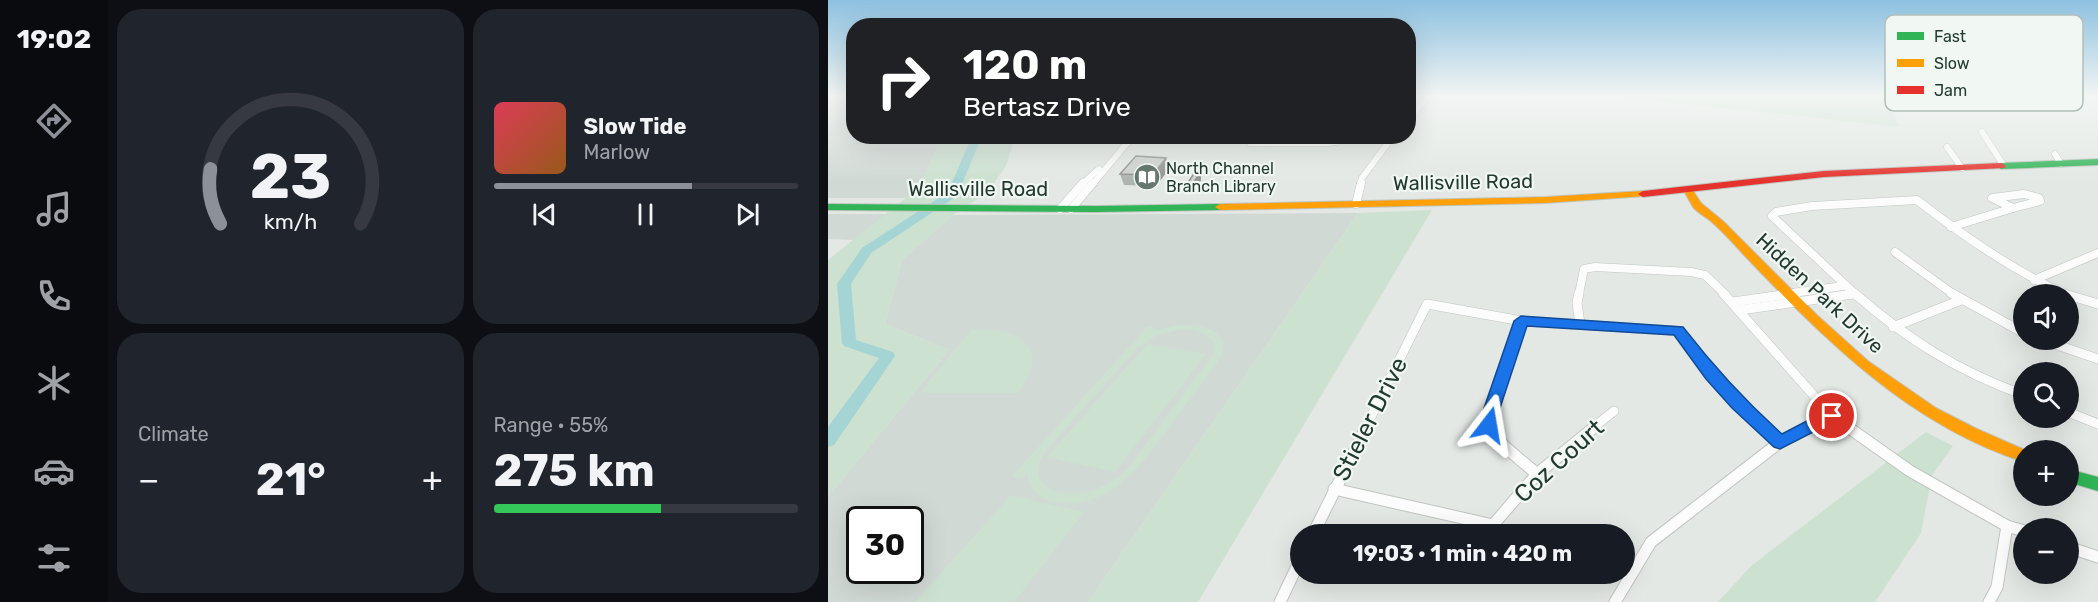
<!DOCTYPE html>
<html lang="en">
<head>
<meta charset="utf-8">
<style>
  :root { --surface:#171b24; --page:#20242c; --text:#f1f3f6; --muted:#9ea1a6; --line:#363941; --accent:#8c9099 }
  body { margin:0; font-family:Rubik,sans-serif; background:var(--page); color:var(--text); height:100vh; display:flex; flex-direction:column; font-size:22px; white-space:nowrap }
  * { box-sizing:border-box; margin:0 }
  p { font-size:20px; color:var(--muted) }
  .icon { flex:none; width:33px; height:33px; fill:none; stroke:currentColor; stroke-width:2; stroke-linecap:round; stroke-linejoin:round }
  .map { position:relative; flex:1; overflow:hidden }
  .sheet { display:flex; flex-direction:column; gap:9px; padding:9px; background:#0d0f14; width:720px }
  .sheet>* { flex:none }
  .top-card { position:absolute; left:18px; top:18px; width:570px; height:126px; border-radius:24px; box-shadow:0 6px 24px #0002; background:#202124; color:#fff; overflow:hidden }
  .fabs { position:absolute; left:1185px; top:284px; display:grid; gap:12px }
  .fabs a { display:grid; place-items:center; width:66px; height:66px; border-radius:50%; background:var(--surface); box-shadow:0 6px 24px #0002; font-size:30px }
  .speed { position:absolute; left:18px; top:506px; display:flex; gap:12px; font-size:30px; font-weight:700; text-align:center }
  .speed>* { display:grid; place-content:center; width:78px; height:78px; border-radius:50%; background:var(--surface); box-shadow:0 6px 24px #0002; line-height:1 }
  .speed .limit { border:3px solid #111; border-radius:9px; background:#fff; color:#111 }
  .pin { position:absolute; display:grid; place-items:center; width:51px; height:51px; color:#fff; margin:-26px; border:3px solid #fff; border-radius:50%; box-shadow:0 2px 6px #0007 }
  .me { position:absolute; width:66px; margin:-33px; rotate:14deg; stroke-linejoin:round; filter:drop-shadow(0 0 4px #0008) }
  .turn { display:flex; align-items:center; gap:21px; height:126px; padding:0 18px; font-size:27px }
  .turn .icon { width:78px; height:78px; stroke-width:2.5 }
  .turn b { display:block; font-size:42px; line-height:51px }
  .big { font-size:45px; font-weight:700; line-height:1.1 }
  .sheet .card { flex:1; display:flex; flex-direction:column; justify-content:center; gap:9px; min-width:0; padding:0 21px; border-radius:24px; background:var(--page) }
  .sheet .dial { align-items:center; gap:0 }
  .dial svg { height:156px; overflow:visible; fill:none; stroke:var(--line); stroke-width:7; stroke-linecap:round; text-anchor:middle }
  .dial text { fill:var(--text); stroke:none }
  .song { display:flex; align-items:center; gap:18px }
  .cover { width:72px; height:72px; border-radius:9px; background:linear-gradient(135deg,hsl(350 70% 55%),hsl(30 70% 35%)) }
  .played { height:6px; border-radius:3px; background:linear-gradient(90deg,var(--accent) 65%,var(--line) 65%) }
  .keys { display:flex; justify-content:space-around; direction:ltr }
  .heat { display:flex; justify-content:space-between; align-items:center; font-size:33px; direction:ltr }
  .charge { height:9px; border-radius:4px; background:linear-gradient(90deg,#34c759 55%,var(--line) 0) }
  .sheet .tiles { flex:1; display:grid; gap:9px; grid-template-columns:repeat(2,1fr) }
  .trip { position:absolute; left:462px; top:524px; width:345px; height:60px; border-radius:30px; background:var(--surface); box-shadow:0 6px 24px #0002; font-weight:700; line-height:60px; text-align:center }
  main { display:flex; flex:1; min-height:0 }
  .dock { display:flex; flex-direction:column; width:108px; justify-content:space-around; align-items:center; background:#090b0e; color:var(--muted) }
  .dock .icon { width:42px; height:42px }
  .dock .selected { color:var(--accent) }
  .dock b { font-size:27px; color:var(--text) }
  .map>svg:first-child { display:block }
  .built { fill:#d1d9d5; fill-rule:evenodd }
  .green { fill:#cce1d0; fill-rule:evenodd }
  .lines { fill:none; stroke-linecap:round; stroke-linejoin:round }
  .river { fill:#a5d4d5; fill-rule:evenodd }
  .street-far3-casing { stroke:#c0c5c2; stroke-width:7 }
  .street-far2-casing { stroke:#c0c5c2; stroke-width:9 }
  .street-far1-casing { stroke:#c0c5c2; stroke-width:10 }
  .street-casing { stroke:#c0c5c2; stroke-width:13 }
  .fast-casing { stroke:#bfc6c2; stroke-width:2 }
  .slow-casing { stroke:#bfc6c2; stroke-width:2 }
  .jam-casing { stroke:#bfc6c2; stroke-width:2 }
  .street-far3 { stroke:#fbfcfb; stroke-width:6 }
  .street-far2 { stroke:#fbfcfb; stroke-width:8 }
  .street-far1 { stroke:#fbfcfb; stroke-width:9 }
  .street { stroke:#fbfcfb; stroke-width:11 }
  .fast { fill:#30b455; fill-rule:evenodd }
  .slow { fill:#ff9f0a; fill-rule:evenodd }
  .jam { fill:#e5322d; fill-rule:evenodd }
  .wall { fill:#afb4b1 }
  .shaded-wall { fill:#8f9290 }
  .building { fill:#ccd1ce; stroke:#8f9290; stroke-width:1.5 }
  .route { fill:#1a73e8; stroke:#114b97; stroke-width:1.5 }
  .labels { text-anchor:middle; stroke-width:4.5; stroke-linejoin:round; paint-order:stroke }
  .far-poi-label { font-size:16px; fill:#223a31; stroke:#f1f7f3; text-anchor:start }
  .street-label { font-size:20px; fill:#223a31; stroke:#f1f7f3 }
  .near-street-label { font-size:24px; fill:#223a31; stroke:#f1f7f3 }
  .key { fill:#f1f7f3; stroke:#b3beb9; stroke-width:1.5 }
  .key-label { font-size:16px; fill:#223a31 }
</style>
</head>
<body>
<main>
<nav class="dock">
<b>19:02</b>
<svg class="icon selected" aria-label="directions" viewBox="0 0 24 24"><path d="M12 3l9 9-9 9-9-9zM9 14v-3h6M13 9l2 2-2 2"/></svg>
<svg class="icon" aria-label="music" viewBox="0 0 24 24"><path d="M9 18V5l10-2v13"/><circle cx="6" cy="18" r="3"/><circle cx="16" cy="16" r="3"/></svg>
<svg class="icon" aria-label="phone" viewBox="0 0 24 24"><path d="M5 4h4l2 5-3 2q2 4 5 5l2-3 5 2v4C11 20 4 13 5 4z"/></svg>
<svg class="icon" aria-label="climate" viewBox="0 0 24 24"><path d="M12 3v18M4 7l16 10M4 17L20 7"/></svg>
<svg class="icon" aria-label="car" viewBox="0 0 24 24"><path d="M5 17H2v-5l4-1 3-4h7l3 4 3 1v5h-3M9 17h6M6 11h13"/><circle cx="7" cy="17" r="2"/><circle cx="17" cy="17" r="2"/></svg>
<svg class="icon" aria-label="filters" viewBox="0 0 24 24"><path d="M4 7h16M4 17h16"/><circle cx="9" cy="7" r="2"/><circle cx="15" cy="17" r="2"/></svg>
</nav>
<section class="sheet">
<div class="tiles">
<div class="card dial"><svg viewBox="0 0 100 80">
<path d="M14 69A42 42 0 1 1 86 69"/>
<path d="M14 69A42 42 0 0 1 9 41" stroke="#8c9099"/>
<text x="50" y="56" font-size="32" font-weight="700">23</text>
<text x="50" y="72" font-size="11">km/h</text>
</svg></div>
<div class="card">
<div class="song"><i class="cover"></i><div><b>Slow Tide</b><p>Marlow</p></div></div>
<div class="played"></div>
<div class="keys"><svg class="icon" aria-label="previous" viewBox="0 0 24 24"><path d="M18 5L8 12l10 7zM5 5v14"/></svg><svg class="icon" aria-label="pause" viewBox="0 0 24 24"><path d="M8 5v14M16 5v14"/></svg><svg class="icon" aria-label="next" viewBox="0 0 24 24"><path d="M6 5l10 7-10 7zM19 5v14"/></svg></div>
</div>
<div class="card"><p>Climate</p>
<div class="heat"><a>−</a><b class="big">21°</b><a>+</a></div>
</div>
<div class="card"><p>Range · 55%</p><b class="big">275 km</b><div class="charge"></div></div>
</div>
</section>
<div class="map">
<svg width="1270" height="602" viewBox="0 0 1270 602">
  <rect width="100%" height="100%" fill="#e3e8e5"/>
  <g class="built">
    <polygon points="0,96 25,96 26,136 114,137 93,184 79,198 0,198"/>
    <path d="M 530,213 L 260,602 L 0,602 L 0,497 L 121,350 L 57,324 L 74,260 L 125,215 ZM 32,519 L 82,519 L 82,570 L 32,570 Z"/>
    <polygon points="0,214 58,214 27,240 0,239"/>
  </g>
  <g class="green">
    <polygon points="785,96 1057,96 1072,127"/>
    <polygon points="114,137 187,137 178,166 164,186 150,199 125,215 74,260 57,324 121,350 0,497 0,260 88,190 93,184"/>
    <polygon points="604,210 370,602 260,602 530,213"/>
    <path d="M 349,325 C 372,323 409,331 390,362 C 374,383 359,404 343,425 C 315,463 279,515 223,501 C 208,497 200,487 199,472 L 193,478 L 184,476 L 320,326 L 328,328 L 325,331 ZM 349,330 C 363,329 379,331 386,344 L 385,354 L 305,462 C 295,474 283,484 268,489 C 233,502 189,485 222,446 L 309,348 L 328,336 Z"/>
    <path d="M 143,330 C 155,330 169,329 181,333 C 214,344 206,372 190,393 L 98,393 L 94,390 Z"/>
    <polygon points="319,344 378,354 287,472 219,457"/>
    <polygon points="1098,432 1125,446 1104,475 1093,533 1047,602 890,602 923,566"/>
    <polygon points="183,495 256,512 186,602 87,602"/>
  </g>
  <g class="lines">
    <polygon class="river" points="144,136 154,136 129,196 43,253 23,284 28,340 65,352 67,356 6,445 0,447 0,427 51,358 16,346 14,343 9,284 34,248 120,192"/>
    <defs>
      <g id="street-far3">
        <polyline points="580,119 601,96"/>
        <polyline points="1154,132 1176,166"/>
        <polyline points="422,143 500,143 508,142 516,136"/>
        <polyline points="1119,147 1134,168"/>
        <polyline points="1227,154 1233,164"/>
        <polyline points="253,185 271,169"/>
        <polyline points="264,185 305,136"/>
        <polyline points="532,185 534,178 565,136"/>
      </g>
      <g id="street-far2">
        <polygon points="1196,194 1211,198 1212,201 1185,208 1164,198"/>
        <polyline points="528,204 533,183"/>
        <polyline points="232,209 255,183"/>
        <polyline points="243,209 265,183"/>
        <polyline points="1123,227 1185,208"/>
        <polyline points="1067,252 1125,294"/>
        <polyline points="1206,280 1270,253"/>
        <polyline points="751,294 756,269 767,267 863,272 877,275 897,294"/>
        <polyline points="958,294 1015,286"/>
        <path d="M 1027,294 L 944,216 L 948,212 L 984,206 L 1089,200 C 1135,236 1184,270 1237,294"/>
      </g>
      <g id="street-far1">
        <polyline points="751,293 749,303 752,324"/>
        <polyline points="895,293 1003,415 1026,431"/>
        <path d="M 1026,293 C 1079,339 1129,371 1196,395"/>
        <polyline points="1123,293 1196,333"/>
        <polyline points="1234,293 1237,294"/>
        <polyline points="1240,295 1270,304"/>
        <polyline points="905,302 969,293"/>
        <polyline points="912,310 1025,294"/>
        <polyline points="1065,327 1133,300"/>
        <polyline points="1212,339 1270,359"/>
        <polyline points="1240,412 1270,424"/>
        <polyline points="536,431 599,304 694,321 850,331 910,404 940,431"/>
        <polyline points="666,431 661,425 663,411 694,321"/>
        <polyline points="761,431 786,411"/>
        <polyline points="972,431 1003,415"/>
      </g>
      <g id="street">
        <polyline points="664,430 676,446 709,474"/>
        <polyline points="939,430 952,442"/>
        <polyline points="1024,430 1082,471 1179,526 1196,531"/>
        <polyline points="506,489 665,525 709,474 763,430"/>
        <polyline points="485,534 537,430"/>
        <polyline points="1240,547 1270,557"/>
        <polyline points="452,602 472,560"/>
        <polyline points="787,602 823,542 952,442 975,430"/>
        <polyline points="1161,602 1169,587 1179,526"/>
      </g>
      <g id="fast">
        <polygon points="1270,159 1270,165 1173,169 1168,166 1173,163"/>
        <polygon points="0,204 268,206 392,204 397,207 392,210 268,212 0,210"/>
        <polygon points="1240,469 1270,477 1270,491 1240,482"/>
      </g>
      <g id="slow">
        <path d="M 861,188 L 864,189 L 873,203 L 895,221 L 990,316 L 1040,361 L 1108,408 L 1147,428 L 1197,450 L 1196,450 L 1196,462 C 1081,425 996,339 915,254 C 906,244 897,234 886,224 C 880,218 871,214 865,207 C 862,202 859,196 856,191 Z"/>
        <polygon points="815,191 818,192 818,196 717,203 392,210 387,207 392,204 717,197"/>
      </g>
      <polygon id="jam" points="1173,163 1178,166 1176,168 996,177 815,197 810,194 815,191 996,171"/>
    </defs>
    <use href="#street-far3" class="street-far3-casing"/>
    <use href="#street-far2" class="street-far2-casing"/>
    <use href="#street-far1" class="street-far1-casing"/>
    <use href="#street" class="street-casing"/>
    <use href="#fast" class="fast-casing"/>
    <use href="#slow" class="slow-casing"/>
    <use href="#jam" class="jam-casing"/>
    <use href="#street-far3" class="street-far3"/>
    <use href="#street-far2" class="street-far2"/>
    <use href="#street-far1" class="street-far1"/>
    <use href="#street" class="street"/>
    <use href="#fast" class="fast"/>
    <use href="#slow" class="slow"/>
    <use href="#jam" class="jam"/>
  </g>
  <g class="wall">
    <polygon points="338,158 341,169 328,186 296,185 292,174"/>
    <polygon points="371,166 373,172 373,180 367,190 360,190 359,184"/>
  </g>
  <g class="shaded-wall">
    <polygon points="338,158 341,169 328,186 325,175"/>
    <polygon points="371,166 373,172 373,180 367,190 365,184"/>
  </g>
  <g class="building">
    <polygon points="308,156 338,158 325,175 292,174"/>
    <polygon points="371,166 371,174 365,184 359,184"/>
  </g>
  <linearGradient id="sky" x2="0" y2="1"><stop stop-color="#8dc1e0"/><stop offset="0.53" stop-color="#f2f5f3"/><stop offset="1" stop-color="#f2f5f3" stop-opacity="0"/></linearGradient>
  <rect width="1270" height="181" fill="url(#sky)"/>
  <path class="route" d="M 693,316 L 855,327 C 886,367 916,400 954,434 L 998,411 L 1009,411 L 1012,416 L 1009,420 L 952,449 L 946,447 L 904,408 L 878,379 L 846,335 L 699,326 L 671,411 L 667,430 L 661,431 L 655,430 L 652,425 L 655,411 L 686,321 Z"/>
  <defs>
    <symbol id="library-disc" viewBox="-11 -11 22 22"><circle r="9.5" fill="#667770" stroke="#f1f7f3"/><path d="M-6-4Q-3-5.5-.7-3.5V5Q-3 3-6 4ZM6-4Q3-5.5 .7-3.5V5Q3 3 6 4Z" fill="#fff"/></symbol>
  </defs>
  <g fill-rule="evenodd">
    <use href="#library-disc" x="304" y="162" width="30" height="30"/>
  </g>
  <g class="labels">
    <g class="far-poi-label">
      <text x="338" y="174">North Channel<tspan x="338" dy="18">Branch Library</tspan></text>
    </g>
    <g class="street-label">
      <text transform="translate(635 182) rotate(-1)" y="7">Wallisville Road</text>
      <text x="150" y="196">Wallisville Road</text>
      <text transform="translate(992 293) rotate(43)" y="7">Hidden Park Drive</text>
    </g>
    <g class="near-street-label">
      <text transform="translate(542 419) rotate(-63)" y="8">Stieler Drive</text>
      <text transform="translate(731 461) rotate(-42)" y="8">Coz Court</text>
    </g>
  </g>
  <rect x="1057" y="15" width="198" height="96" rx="9" class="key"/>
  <rect x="1069" y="32" width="27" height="8" fill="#30b455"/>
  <rect x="1069" y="59" width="27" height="8" fill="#ff9f0a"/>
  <rect x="1069" y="86" width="27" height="8" fill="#e5322d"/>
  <g class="key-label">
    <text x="1106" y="42">Fast</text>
    <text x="1106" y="69">Slow</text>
    <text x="1106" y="96">Jam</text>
  </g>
</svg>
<div class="fabs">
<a><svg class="icon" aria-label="sound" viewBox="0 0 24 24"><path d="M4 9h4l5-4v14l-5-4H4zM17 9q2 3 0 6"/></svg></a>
<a><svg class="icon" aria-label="search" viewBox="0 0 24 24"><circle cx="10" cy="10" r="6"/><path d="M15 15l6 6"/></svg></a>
<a>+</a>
<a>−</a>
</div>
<div class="speed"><div class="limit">30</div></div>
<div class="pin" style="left:1004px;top:416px;background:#d93025"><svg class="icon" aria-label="arrive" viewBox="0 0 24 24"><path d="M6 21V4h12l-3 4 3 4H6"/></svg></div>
<svg class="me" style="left:661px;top:425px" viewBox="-20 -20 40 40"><path d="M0-17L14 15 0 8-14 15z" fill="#1a73e8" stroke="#fff" stroke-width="4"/></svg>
<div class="trip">19:03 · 1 min · 420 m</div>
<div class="top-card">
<div class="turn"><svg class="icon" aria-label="right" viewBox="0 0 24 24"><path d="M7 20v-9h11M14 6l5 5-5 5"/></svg><div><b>120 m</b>Bertasz Drive</div></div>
</div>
</div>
</main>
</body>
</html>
